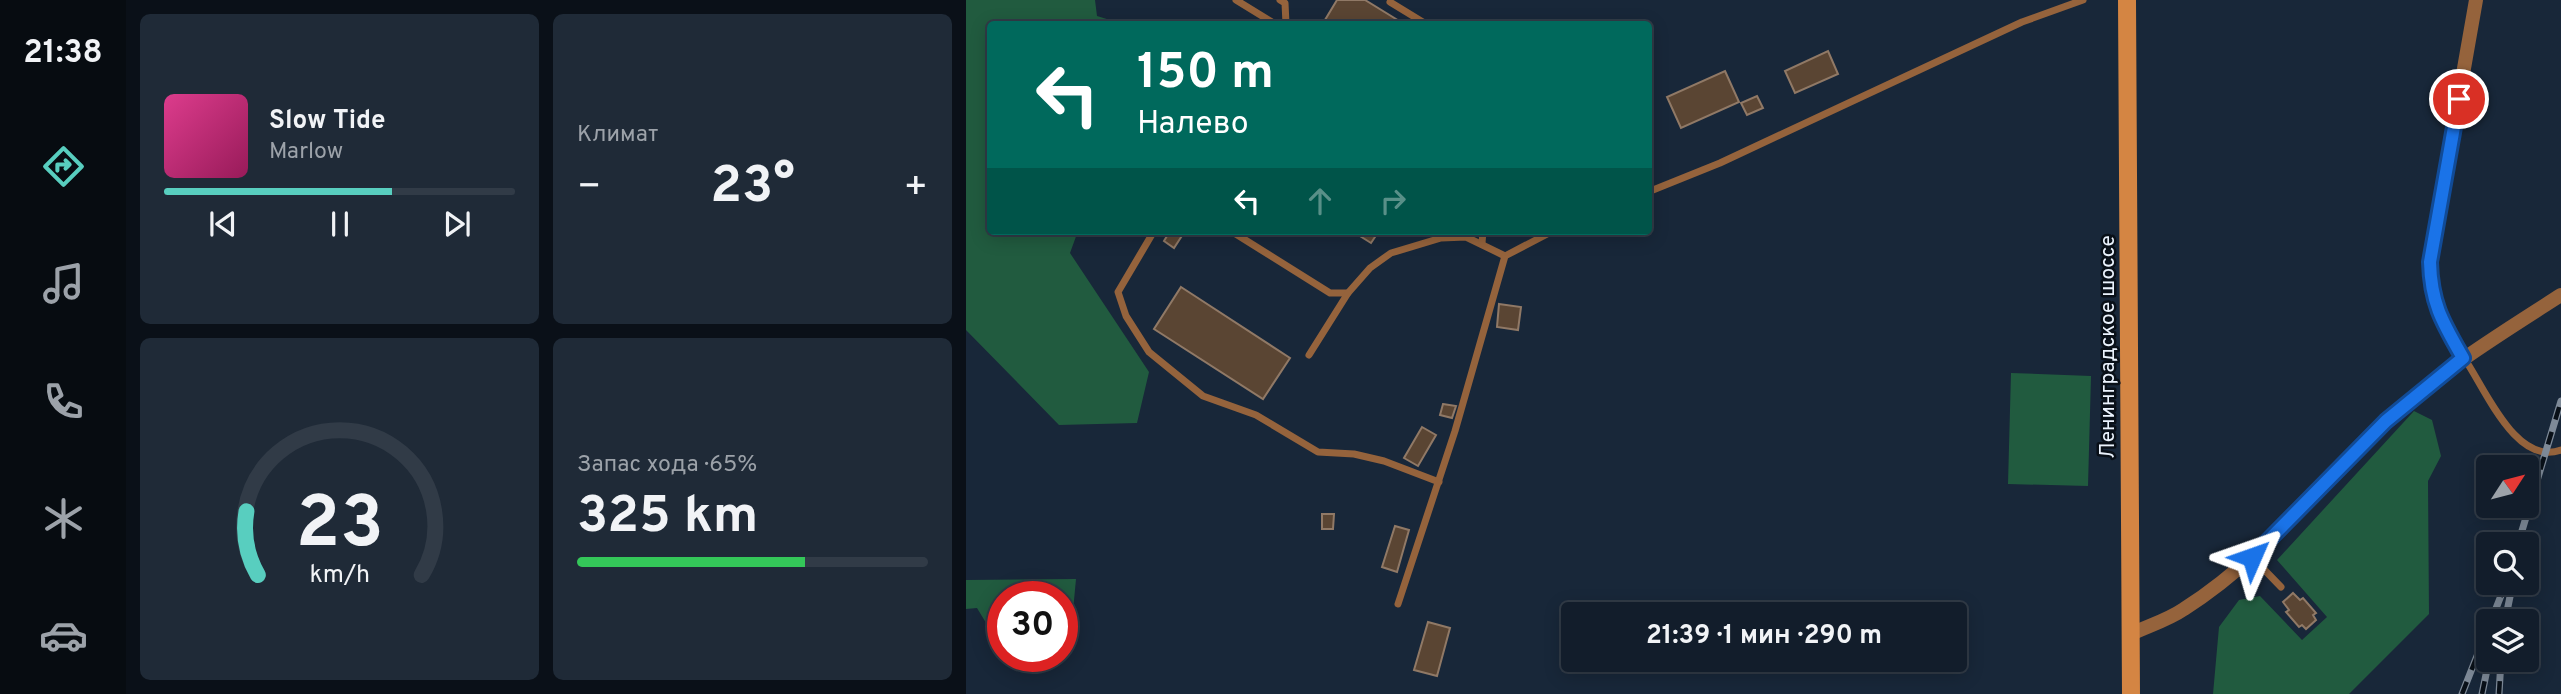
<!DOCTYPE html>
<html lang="ru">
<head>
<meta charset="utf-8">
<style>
  :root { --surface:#121d2b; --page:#1f2a37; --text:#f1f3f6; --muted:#9ca2a9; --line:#313b47; --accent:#58cebf }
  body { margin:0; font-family:Overpass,sans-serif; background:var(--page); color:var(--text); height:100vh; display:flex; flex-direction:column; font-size:26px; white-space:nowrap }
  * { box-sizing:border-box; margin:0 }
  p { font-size:23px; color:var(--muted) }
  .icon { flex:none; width:38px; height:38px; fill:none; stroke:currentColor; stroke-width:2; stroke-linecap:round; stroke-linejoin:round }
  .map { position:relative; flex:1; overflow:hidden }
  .panel { display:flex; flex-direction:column; gap:14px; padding:14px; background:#0a1018; width:840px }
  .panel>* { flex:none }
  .hud { position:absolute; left:21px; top:21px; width:665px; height:214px; border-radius:7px; box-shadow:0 4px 18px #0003,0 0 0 2px var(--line); background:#00695c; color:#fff; overflow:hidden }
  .needle { width:46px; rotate:54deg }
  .controls { position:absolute; left:1510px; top:455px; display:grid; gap:14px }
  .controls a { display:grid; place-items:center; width:63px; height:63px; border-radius:7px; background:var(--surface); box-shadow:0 4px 18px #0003,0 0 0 2px var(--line); font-size:35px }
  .speed { position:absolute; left:21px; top:581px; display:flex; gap:14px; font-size:35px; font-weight:700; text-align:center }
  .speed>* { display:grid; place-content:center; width:91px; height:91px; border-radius:50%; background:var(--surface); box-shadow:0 4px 18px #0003,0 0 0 2px var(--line); line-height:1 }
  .speed .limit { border:10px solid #d22; background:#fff; color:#111 }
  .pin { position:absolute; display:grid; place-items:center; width:60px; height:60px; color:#fff; margin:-30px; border:4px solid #fff; border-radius:50%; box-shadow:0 2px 7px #0007 }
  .me { position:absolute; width:77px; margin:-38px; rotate:47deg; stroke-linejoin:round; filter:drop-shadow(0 0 5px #0008) }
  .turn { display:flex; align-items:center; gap:24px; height:147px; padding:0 35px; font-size:32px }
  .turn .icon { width:91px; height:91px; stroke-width:2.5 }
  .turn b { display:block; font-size:49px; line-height:60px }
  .lanes { display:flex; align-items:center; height:66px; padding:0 35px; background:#0003; justify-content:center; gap:35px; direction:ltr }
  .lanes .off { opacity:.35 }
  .big { font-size:52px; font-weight:700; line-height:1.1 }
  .panel .card { flex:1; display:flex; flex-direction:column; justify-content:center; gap:10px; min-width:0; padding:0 24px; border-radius:10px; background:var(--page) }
  .panel .dial { align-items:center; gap:0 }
  .dial svg { height:182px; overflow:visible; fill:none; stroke:var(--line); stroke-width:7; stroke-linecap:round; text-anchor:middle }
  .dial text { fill:var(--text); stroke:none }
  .song { display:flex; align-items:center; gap:21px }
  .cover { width:84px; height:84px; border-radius:10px; background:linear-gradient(135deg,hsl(330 70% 55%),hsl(330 70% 35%)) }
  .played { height:7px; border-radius:4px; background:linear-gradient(90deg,var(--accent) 65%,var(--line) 65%) }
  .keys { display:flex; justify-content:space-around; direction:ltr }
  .heat { display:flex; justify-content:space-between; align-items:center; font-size:38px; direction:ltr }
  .charge { height:10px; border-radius:5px; background:linear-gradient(90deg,#34c759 65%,var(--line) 0) }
  .panel .tiles { flex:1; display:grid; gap:14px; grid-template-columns:repeat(2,1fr) }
  .trip { position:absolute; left:595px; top:602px; width:406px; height:70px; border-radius:7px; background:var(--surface); box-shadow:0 4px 18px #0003,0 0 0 2px var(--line); font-weight:700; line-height:70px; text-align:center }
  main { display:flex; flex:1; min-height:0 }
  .tabs { display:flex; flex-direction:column; width:126px; justify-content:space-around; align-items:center; background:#070c11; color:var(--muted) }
  .tabs .icon { width:49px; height:49px }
  .tabs .on { color:var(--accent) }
  .tabs b { font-size:32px; color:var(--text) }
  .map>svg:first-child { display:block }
  .forest { fill:#215b3f }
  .building { fill:#5a4533; stroke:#907966; stroke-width:2 }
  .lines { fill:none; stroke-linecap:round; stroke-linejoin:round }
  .service { stroke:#95633c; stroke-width:7 }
  .minor { stroke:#95633c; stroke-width:14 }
  .secondary { stroke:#d48543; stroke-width:18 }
  .rail-casing { stroke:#7e8a98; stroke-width:7 }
  .rail { stroke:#091018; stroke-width:4.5; stroke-dasharray:13; stroke-linecap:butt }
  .route-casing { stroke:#114b97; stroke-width:18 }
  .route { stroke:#1a73e8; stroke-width:12 }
  .labels { text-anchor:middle; stroke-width:5; stroke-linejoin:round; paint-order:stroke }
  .street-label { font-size:21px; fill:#ebf3fd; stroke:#091018 }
</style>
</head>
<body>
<main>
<nav class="tabs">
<b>21:38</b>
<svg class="icon on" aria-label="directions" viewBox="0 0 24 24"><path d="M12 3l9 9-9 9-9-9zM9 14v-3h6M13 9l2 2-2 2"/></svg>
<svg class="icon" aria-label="music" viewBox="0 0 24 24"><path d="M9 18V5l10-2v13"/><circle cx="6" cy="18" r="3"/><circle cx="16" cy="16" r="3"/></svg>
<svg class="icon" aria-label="phone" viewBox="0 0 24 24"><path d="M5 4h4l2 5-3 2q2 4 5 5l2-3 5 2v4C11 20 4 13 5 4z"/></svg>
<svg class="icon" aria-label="climate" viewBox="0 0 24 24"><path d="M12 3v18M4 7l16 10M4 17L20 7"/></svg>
<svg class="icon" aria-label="car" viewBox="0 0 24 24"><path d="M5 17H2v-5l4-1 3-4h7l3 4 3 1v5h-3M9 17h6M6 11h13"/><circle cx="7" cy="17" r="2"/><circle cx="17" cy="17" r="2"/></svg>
</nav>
<section class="panel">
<div class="tiles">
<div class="card">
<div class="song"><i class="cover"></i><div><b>Slow Tide</b><p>Marlow</p></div></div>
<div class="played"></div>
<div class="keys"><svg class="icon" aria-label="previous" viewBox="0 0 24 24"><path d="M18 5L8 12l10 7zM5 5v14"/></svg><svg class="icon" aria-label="pause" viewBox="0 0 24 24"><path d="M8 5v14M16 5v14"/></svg><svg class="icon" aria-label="next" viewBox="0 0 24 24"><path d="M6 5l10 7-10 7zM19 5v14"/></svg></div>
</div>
<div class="card"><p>Климат</p>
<div class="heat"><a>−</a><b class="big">23°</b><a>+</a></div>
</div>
<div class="card dial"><svg viewBox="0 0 100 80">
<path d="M14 69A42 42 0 1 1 86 69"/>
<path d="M14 69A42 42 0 0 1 9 41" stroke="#58cebf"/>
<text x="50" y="56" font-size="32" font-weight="700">23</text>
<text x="50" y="72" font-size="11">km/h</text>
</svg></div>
<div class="card"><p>Запас хода · 65%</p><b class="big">325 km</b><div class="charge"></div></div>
</div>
</section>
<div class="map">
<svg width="1595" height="694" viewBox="0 0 1595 694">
  <rect width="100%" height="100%" fill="#182739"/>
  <g class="forest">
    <polygon points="0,0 129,0 131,16 157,24 24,24 24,231 112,231 104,253 183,372 171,423 93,425 0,330"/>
    <polygon points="1045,373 1125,376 1122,486 1042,484"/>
    <polygon points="1448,411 1466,420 1475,456 1462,481 1463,614 1383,694 1247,694 1253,627 1273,600 1294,596 1336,640 1361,617 1311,560"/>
    <polygon points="110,579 104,643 96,646 96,597 37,597 37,644 31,641 11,608 0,609 0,580"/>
  </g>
  <g class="building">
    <polygon points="371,0 399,0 438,24 366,24 359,20"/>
    <polygon points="862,51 872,74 829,93 819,71"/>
    <polygon points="759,71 773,102 715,128 701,97"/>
    <polygon points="791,96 797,108 781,115 775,103"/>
    <polygon points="204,231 219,231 208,248 198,241"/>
    <polygon points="386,231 413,231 405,243"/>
    <polygon points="215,287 324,358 297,399 188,329"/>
    <polygon points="533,304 555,307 552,330 531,327"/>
    <polygon points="477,404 490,406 486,418 474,415"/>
    <polygon points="456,427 470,435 452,466 438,458"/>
    <polygon points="356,514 368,514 367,529 356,529"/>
    <polygon points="429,526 443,530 431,572 416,567"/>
    <polygon points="1327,593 1334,600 1337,598 1350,613 1347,615 1350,620 1340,629 1336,625 1333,627 1320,612 1323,610 1317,602"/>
    <polygon points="462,622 484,628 471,676 448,670"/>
  </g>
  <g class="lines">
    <g class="service">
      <polyline points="270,0 309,24"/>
      <polyline points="314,0 319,3 320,24"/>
      <polyline points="424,2 460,24"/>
      <polyline points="682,192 754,163 1056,22 1117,0"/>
      <polyline points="188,231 152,292 160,316 183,352 237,396 290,415 352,452 388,454 418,461 473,482"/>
      <polyline points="265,231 364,293 382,293 404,268 425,253 475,238 500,237 539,256"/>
      <polyline points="516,243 517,231"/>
      <polyline points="343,355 382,293"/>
      <path d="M 1498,358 C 1519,388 1550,467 1595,450"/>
      <polyline points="1286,557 1315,587"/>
      <polyline points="432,604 489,431 539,256 587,231"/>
    </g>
    <g class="minor">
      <path d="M 1497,358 C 1477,322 1465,304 1464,262 L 1510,0"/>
      <path d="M 1165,634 C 1182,626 1202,620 1218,609 C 1296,560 1353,485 1419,422 C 1472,372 1534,334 1595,295"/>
    </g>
    <polyline class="secondary" points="1161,0 1165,694"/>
    <defs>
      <g id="rail">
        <polyline points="1552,544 1595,401"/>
        <polyline points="1525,621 1540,583"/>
        <polyline points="1539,621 1546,587"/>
        <polyline points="1496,694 1522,628"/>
        <polyline points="1516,694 1523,660"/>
        <polyline points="1533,694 1535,660"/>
      </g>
    </defs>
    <use href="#rail" class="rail-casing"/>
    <use href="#rail" class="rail"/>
  </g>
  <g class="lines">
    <defs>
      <path id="route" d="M 1286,557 L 1420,421 L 1497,358 C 1477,323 1465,304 1464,262 L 1493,99"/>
    </defs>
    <use href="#route" class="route-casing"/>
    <use href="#route" class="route"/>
  </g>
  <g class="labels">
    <g class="street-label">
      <text transform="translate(1141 347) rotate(-90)" y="7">Ленинградское шоссе</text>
    </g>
  </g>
</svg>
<div class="controls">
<a><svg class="needle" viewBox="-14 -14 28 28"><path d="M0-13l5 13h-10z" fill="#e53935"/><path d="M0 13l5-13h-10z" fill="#9ca2a9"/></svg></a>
<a><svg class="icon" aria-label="search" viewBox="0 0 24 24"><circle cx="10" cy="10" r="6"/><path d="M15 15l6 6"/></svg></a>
<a><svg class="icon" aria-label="layers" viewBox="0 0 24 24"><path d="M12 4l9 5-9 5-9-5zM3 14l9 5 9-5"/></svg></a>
</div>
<div class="speed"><div class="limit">30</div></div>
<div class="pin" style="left:1493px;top:99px;background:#d93025"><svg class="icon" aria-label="arrive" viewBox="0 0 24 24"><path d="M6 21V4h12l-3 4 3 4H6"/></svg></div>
<svg class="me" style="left:1286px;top:557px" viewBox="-20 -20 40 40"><path d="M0-17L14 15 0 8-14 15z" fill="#1a73e8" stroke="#fff" stroke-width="4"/></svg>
<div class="trip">21:39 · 1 мин · 290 m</div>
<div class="hud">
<div class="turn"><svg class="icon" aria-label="left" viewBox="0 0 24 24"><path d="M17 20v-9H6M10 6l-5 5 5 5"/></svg><div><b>150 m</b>Налево</div></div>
<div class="lanes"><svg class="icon" aria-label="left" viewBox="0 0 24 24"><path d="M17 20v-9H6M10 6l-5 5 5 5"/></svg><svg class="icon off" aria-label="ahead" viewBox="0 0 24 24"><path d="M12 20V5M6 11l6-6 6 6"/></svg><svg class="icon off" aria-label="right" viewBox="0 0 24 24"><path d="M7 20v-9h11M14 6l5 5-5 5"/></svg></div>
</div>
</div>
</main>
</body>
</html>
